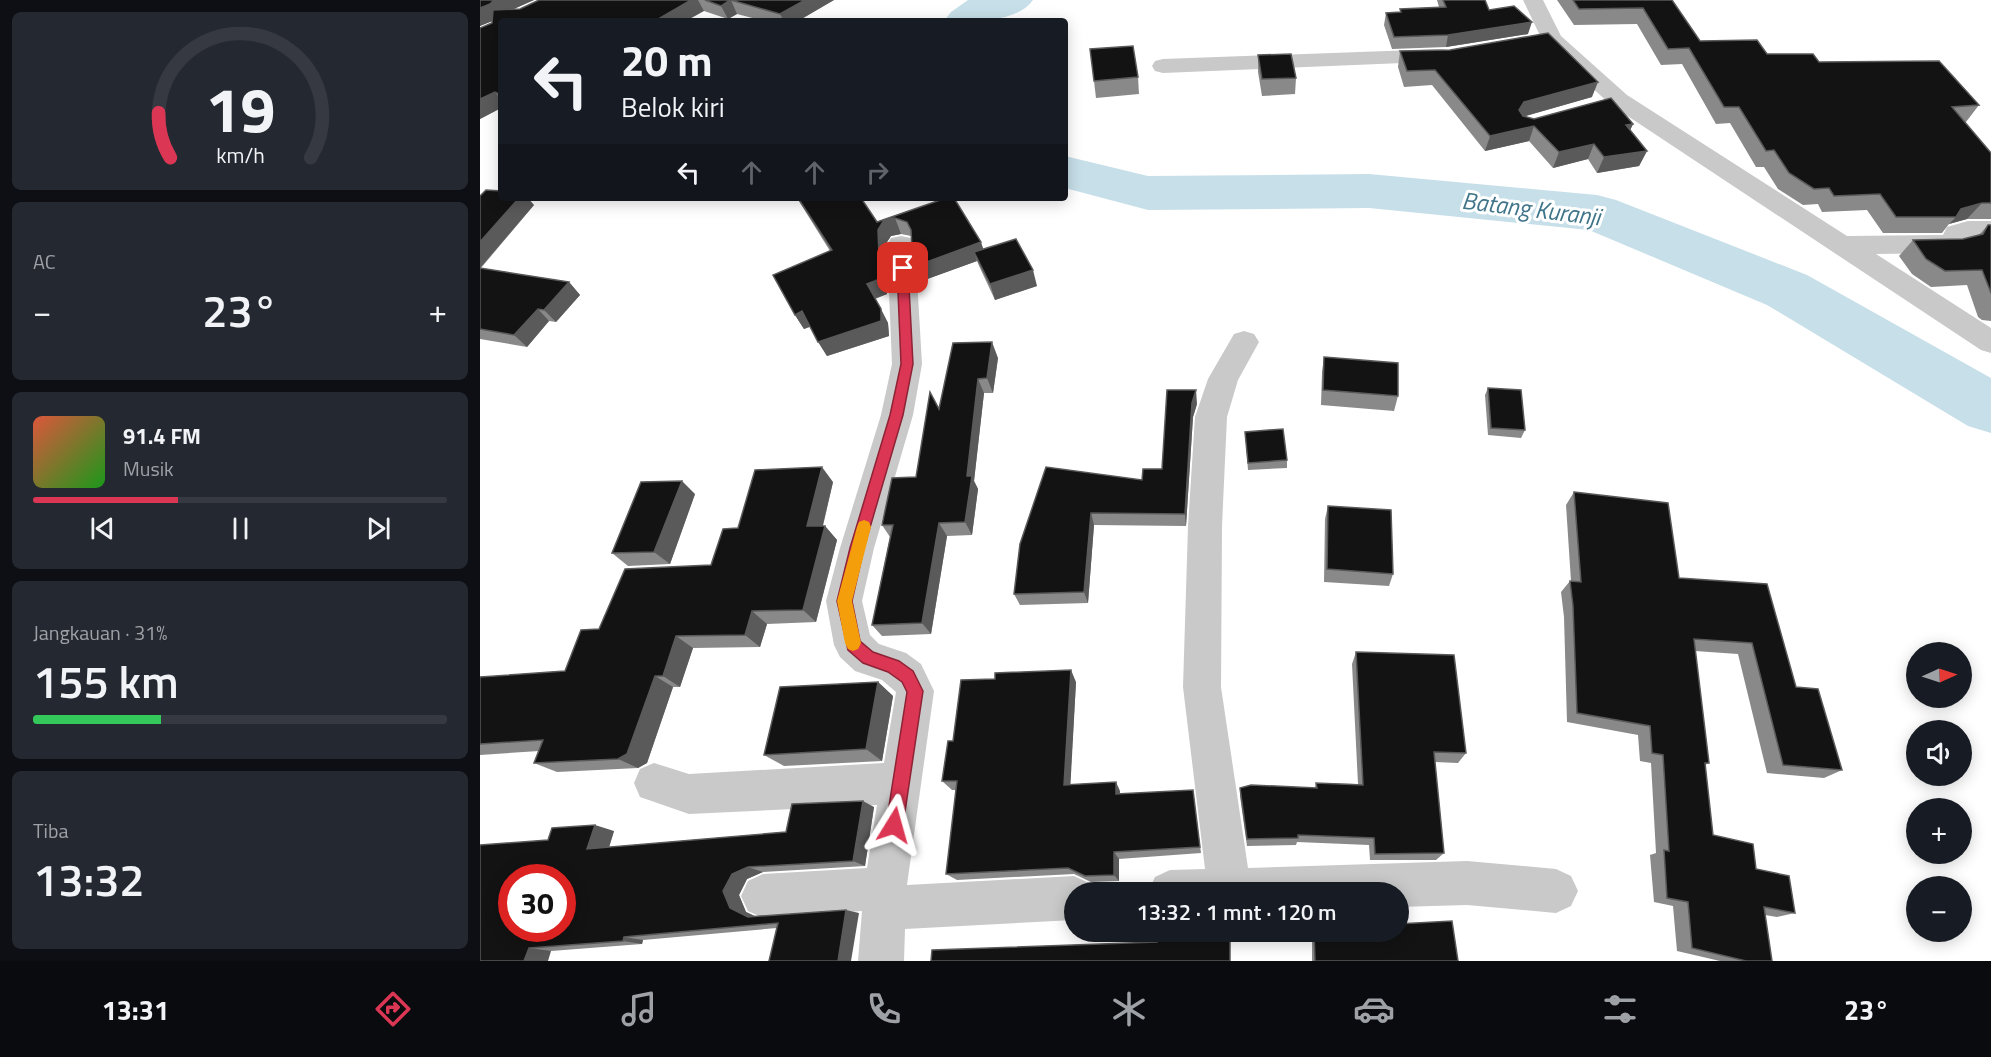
<!DOCTYPE html>
<html lang="id">
<head>
<meta charset="utf-8">
<style>
  :root { --surface:#171b24; --page:#242831; --text:#f1f3f6; --muted:#9ea1a6; --line:#363941; --accent:#db3653 }
  body { margin:0; font-family:"Titillium Web",sans-serif; background:var(--page); color:var(--text); height:100vh; display:flex; flex-direction:column; font-size:22px; white-space:nowrap }
  * { box-sizing:border-box; margin:0 }
  p { font-size:20px; color:var(--muted) }
  .icon { flex:none; width:33px; height:33px; fill:none; stroke:currentColor; stroke-width:2; stroke-linecap:round; stroke-linejoin:round }
  .map { position:relative; flex:1; overflow:hidden }
  .sheet { display:flex; flex-direction:column; gap:12px; padding:12px; background:#0d0f14; width:480px }
  .sheet>* { flex:none }
  .banner { position:absolute; left:18px; top:18px; width:570px; height:183px; border-radius:6px; box-shadow:0 3px 15px #0003; background:#171b24; color:var(--text); overflow:hidden }
  .needle { width:39px; rotate:87deg }
  .tools { position:absolute; left:1426px; top:642px; display:grid; gap:12px }
  .tools a { display:grid; place-items:center; width:66px; height:66px; border-radius:50%; background:var(--surface); box-shadow:0 3px 15px #0003; font-size:30px }
  .speed { position:absolute; left:18px; top:864px; display:flex; gap:12px; font-size:30px; font-weight:700; text-align:center }
  .speed>* { display:grid; place-content:center; width:78px; height:78px; border-radius:50%; background:var(--surface); box-shadow:0 3px 15px #0003; line-height:1 }
  .speed .limit { border:9px solid #d22; background:#fff; color:#111 }
  .pin { position:absolute; display:grid; place-items:center; width:51px; height:51px; color:#fff; margin:-26px; border-radius:12px; box-shadow:0 3px 9px #0006 }
  .me { position:absolute; width:66px; margin:-33px; rotate:8deg; stroke-linejoin:round; filter:drop-shadow(0 0 4px #0008) }
  .turn { display:flex; align-items:center; gap:21px; height:126px; padding:0 24px; font-size:27px }
  .turn .icon { width:78px; height:78px; stroke-width:2.5 }
  .turn b { display:block; font-size:42px; line-height:51px }
  .lanes { display:flex; align-items:center; height:57px; padding:0 24px; background:#0003; justify-content:center; gap:30px; direction:ltr }
  .lanes .off { opacity:.35 }
  .big { font-size:45px; font-weight:600; line-height:1.1 }
  .sheet .widget { flex:1; display:flex; flex-direction:column; justify-content:center; gap:9px; min-width:0; padding:0 21px; border-radius:9px; background:var(--page) }
  .sheet .dial { align-items:center; gap:0 }
  .dial svg { height:156px; overflow:visible; fill:none; stroke:var(--line); stroke-width:7; stroke-linecap:round; text-anchor:middle }
  .dial text { fill:var(--text); stroke:none }
  .song { display:flex; align-items:center; gap:18px }
  .cover { width:72px; height:72px; border-radius:9px; background:linear-gradient(135deg,hsl(10 70% 55%),hsl(120 70% 35%)) }
  .played { height:6px; border-radius:3px; background:linear-gradient(90deg,var(--accent) 35%,var(--line) 35%) }
  .keys { display:flex; justify-content:space-around; direction:ltr }
  .heat { display:flex; justify-content:space-between; align-items:center; font-size:33px; direction:ltr }
  .charge { height:9px; border-radius:4px; background:linear-gradient(90deg,#34c759 31%,var(--line) 0) }
  .trip { position:absolute; left:584px; top:882px; width:345px; height:60px; border-radius:30px; background:var(--surface); box-shadow:0 3px 15px #0003; font-weight:600; line-height:60px; text-align:center }
  .tabs { display:flex; height:96px; justify-content:space-around; align-items:center; background:#090b0e; color:var(--muted) }
  .tabs .icon { width:42px; height:42px }
  .tabs .active { color:var(--accent) }
  .tabs b { font-size:27px; color:var(--text) }
  main { display:flex; flex:1; min-height:0 }
  .map>svg:first-child { display:block }
  .lines { fill:none; stroke-linecap:round; stroke-linejoin:round }
  .river { fill:#c7dfe9; fill-rule:evenodd }
  .minor { fill:#c9c9c9; fill-rule:evenodd }
  .wall { fill:#898989 }
  .shaded-wall { fill:#5a5a5a }
  .building { fill:#131313; stroke:#5a5a5a; stroke-width:1.5; fill-rule:evenodd }
  .route { fill:#db3653; stroke:#8e2336; stroke-width:1.5 }
  .slow { fill:#f59e0b }
  .labels { text-anchor:middle; stroke-width:6; stroke-linejoin:round; paint-order:stroke }
  .water-label { font-size:24px; font-style:italic; fill:#3f7489; stroke:#fff }
</style>
</head>
<body>
<main>
<section class="sheet">
<div class="widget dial"><svg viewBox="0 0 100 80">
<path d="M14 69A42 42 0 1 1 86 69"/>
<path d="M14 69A42 42 0 0 1 8 46" stroke="#db3653"/>
<text x="50" y="56" font-size="32" font-weight="700">19</text>
<text x="50" y="72" font-size="11">km/h</text>
</svg></div>
<div class="widget"><p>AC</p>
<div class="heat"><a>−</a><b class="big">23°</b><a>+</a></div>
</div>
<div class="widget">
<div class="song"><i class="cover"></i><div><b>91.4 FM</b><p>Musik</p></div></div>
<div class="played"></div>
<div class="keys"><svg class="icon" aria-label="previous" viewBox="0 0 24 24"><path d="M18 5L8 12l10 7zM5 5v14"/></svg><svg class="icon" aria-label="pause" viewBox="0 0 24 24"><path d="M8 5v14M16 5v14"/></svg><svg class="icon" aria-label="next" viewBox="0 0 24 24"><path d="M6 5l10 7-10 7zM19 5v14"/></svg></div>
</div>
<div class="widget"><p>Jangkauan · 31%</p><b class="big">155 km</b><div class="charge"></div></div>
<div class="widget"><p>Tiba</p><b class="big">13:32</b></div>
</section>
<div class="map">
<svg width="1511" height="961" viewBox="0 0 1511 961">
  <rect width="100%" height="100%" fill="#fff"/>
  <g class="lines">
    <g class="river">
      <path d="M 488,0 L 553,0 C 536,24 491,21 464,21 L 471,12 Z"/>
      <polygon points="585,156 668,176 889,174 1117,195 1136,200 1327,275 1511,378 1511,433 1488,426 1287,305 1109,230 889,208 668,210 585,188"/>
    </g>
    <g class="minor">
      <polygon points="1043,0 1063,0 1081,36 1147,95 1367,236 1463,235 1467,227 1488,221 1511,221 1511,239 1491,239 1488,248 1468,253 1396,254 1511,328 1511,353 1501,350 1131,105 1064,44"/>
      <polygon points="963,49 971,51 974,56 971,61 683,73 675,71 672,66 675,61 683,59"/>
      <polygon points="421,236 431,238 435,245 442,364 433,415 394,548 382,601 390,635 399,644 426,653 441,664 454,691 427,885 594,876 609,883 614,892 594,892 594,920 425,929 424,961 378,961 382,911 283,918 268,911 261,896 268,881 283,874 387,868 397,805 209,814 160,797 154,783 160,769 174,763 209,774 404,763 416,692 402,680 375,671 360,657 354,645 346,601 360,548 401,415 412,364 407,245 411,238"/>
      <polygon points="764,331 774,334 779,342 758,380 747,417 742,526 741,687 768,868 987,861 1076,869 1091,876 1098,891 1091,906 1076,913 987,905 918,907 918,892 668,892 675,877 690,870 725,869 703,687 708,526 715,417 728,379 754,334"/>
    </g>
  </g>
  <g class="wall">
    <polygon points="0,0 54,0 33,9 40,9 59,0 354,0 318,21 284,21 257,14 248,19 224,11 21,21 21,108 0,119 12,21 0,26"/>
    <polygon points="957,0 1005,0 1009,10 1048,34 966,47 912,49 904,25 906,13 920,12 920,9 959,7"/>
    <polygon points="1077,0 1192,0 1220,41 1287,54 1339,62 1499,105 1486,122 1485,122 1511,153 1511,219 1487,219 1469,224 1462,233 1403,233 1387,210 1342,212 1338,204 1323,205 1298,189 1284,167 1276,167 1250,123 1236,124 1202,64 1181,65 1157,24 1094,25"/>
    <polygon points="920,51 1112,97 1045,116 1054,119 1153,124 1150,130 1167,151 1159,166 1117,173 1108,159 1073,168 1049,141 1005,151 952,85 924,87 918,67"/>
    <polygon points="778,55 816,78 815,94 782,96 778,72"/>
    <polygon points="658,77 659,94 616,98 614,81"/>
    <polygon points="0,196 54,205 1,268 89,282 100,295 76,322 69,321 47,347 0,339"/>
    <polygon points="317,198 381,198 397,222 466,198 503,249 557,286 515,300 500,268 497,261 439,282 433,267 431,236 421,234 411,236 405,245 407,294 395,299 408,323 409,336 347,356 330,327 324,329 315,315 350,251"/>
    <polygon points="1508,225 1511,225 1511,321 1502,320 1498,317 1487,285 1451,287 1432,274 1419,256 1433,240 1483,239 1498,236"/>
    <polygon points="844,357 918,396 914,411 841,405 842,372"/>
    <polygon points="518,358 513,393 504,393 494,481 498,489 492,535 467,536 451,634 402,636 392,625 410,537 402,525 436,477 459,409"/>
    <polygon points="1008,388 1045,430 1041,438 1008,435 1005,395"/>
    <polygon points="717,404 713,417 706,526 614,525 608,603 540,605 534,594 540,544 662,480 682,469"/>
    <polygon points="765,432 807,460 807,468 768,470"/>
    <polygon points="353,482 343,526 345,526 357,540 336,622 287,624 280,647 213,648 200,687 193,687 167,763 158,768 77,772 54,763 59,751 0,755 0,677 85,671 119,629 231,565 258,528"/>
    <polygon points="1094,492 1199,578 1287,584 1316,687 1362,770 1344,778 1287,773 1258,654 1215,651 1229,763 1225,765 1233,835 1276,869 1315,913 1297,917 1285,915 1292,961 1240,961 1197,951 1193,906 1174,902 1170,855 1176,853 1171,763 1160,761 1158,735 1087,722 1084,617 1081,592 1090,581 1091,581 1086,505"/>
    <polygon points="215,494 190,564 148,566 132,553"/>
    <polygon points="848,506 913,574 909,586 844,582 845,519"/>
    <polygon points="876,652 986,753 978,763 955,762 964,853 956,860 890,860 889,845 817,842 816,845 767,846 760,796 760,788 835,788 836,783 878,784 872,664"/>
    <polygon points="398,682 413,696 402,761 304,766 284,755"/>
    <polygon points="596,682 590,784 640,791 640,794 714,799 721,853 639,859 639,881 611,882 594,874 477,880 466,874 476,790 472,790 462,781 473,741"/>
    <polygon points="394,807 385,866 283,872 267,879 259,895 266,912 275,916 379,913 297,928 163,940 162,944 71,951 0,961 68,840 134,831 129,847 306,832"/>
    <polygon points="832,932 918,932 978,961 832,961"/>
  </g>
  <g class="shaded-wall">
    <polygon points="14,0 54,0 23,14 20,18 0,26 0,8"/>
    <polygon points="211,0 218,0 224,11 206,21 175,21"/>
    <polygon points="251,0 257,14 248,19 241,6"/>
    <polygon points="325,0 354,0 318,21 304,21 300,14"/>
    <polygon points="1052,22 1048,34 966,47 968,35"/>
    <polygon points="1118,82 1112,97 1039,118 1039,110 1044,102"/>
    <polygon points="15,92 21,100 21,108 0,119 0,99"/>
    <polygon points="1153,124 1146,139 1146,125"/>
    <polygon points="1054,126 1049,141 1005,151 1010,136"/>
    <polygon points="1114,144 1108,159 1073,168 1079,152"/>
    <polygon points="1167,151 1159,166 1117,173 1124,157"/>
    <polygon points="39,198 48,198 54,205 0,268 0,242"/>
    <polygon points="1502,203 1487,219 1469,224 1476,217 1481,209"/>
    <polygon points="415,218 421,234 411,236 405,245 407,294 394,299 387,284 398,230 404,220"/>
    <polygon points="501,242 506,257 494,252 497,261 439,282 433,267"/>
    <polygon points="553,270 557,286 515,300 510,284"/>
    <polygon points="89,282 100,295 76,322 64,310"/>
    <polygon points="58,309 69,321 47,347 34,335"/>
    <polygon points="401,309 408,323 409,336 347,356 338,342"/>
    <polygon points="322,311 331,326 324,329 315,315"/>
    <polygon points="512,342 518,358 513,393 507,378"/>
    <polygon points="498,379 504,393 494,481 498,489 492,535 485,522 487,476"/>
    <polygon points="716,390 717,404 713,417 706,526 705,514 712,403"/>
    <polygon points="342,467 353,482 339,541 327,526"/>
    <polygon points="202,481 215,494 190,564 174,552"/>
    <polygon points="611,513 614,525 608,603 604,592"/>
    <polygon points="459,523 467,536 451,634 442,623"/>
    <polygon points="345,526 357,540 336,622 323,610"/>
    <polygon points="272,611 287,624 280,647 265,635"/>
    <polygon points="196,636 213,648 200,687 183,676"/>
    <polygon points="591,670 596,682 590,793 584,785"/>
    <polygon points="175,676 193,687 167,763 158,768 138,759"/>
    <polygon points="398,682 413,696 402,761 386,749"/>
    <polygon points="636,782 640,791 640,803 636,794"/>
    <polygon points="383,801 394,807 385,866 373,861"/>
    <polygon points="115,825 134,831 127,854 107,849"/>
    <polygon points="634,852 639,859 639,881 634,875"/>
    <polygon points="268,867 283,872 267,879 259,895 266,912 283,920 268,917 250,908 243,891 252,874"/>
    <polygon points="366,910 379,913 371,961 358,961"/>
    <polygon points="144,937 163,940 162,944 143,941"/>
    <polygon points="49,948 71,951 68,961 44,961"/>
  </g>
  <g class="building">
    <polygon points="0,0 14,0 10,4 0,8"/>
    <polygon points="59,0 211,0 175,21 21,21 21,95 15,92 0,99 0,28 12,23 13,10 40,9"/>
    <polygon points="225,0 250,0 241,6"/>
    <polygon points="251,0 325,0 300,14"/>
    <polygon points="963,0 1005,0 1009,10 1034,6 1052,22 968,35 914,37 906,13 921,12 920,9 966,7"/>
    <polygon points="1093,0 1192,0 1220,41 1277,40 1287,54 1333,54 1339,62 1459,61 1499,105 1472,107 1511,153 1511,203 1502,203 1481,209 1476,217 1416,217 1400,194 1354,196 1349,188 1334,189 1309,173 1294,150 1286,151 1259,107 1244,107 1209,48 1188,49 1163,8 1099,9"/>
    <polygon points="1068,33 1118,82 1044,102 1039,110 1043,116 1054,119 1131,98 1153,124 1146,125 1167,151 1124,157 1114,144 1079,152 1054,126 1010,136 955,70 927,71 920,51 970,50"/>
    <polygon points="653,46 658,77 614,81 610,49"/>
    <polygon points="811,54 816,78 782,79 778,55"/>
    <polygon points="6,190 21,191 21,198 39,198 0,242 0,196"/>
    <polygon points="318,198 381,198 397,222 466,198 474,198 501,242 433,267 431,230 427,222 415,218 404,220 398,230 400,279 387,284 401,309 401,321 338,342 322,311 315,315 293,275 352,250"/>
    <polygon points="1508,225 1511,225 1511,293 1502,270 1465,271 1446,259 1433,240 1483,239 1503,234"/>
    <polygon points="536,239 553,270 510,284 494,252"/>
    <polygon points="0,268 89,282 64,310 58,309 34,335 0,329"/>
    <polygon points="512,342 507,378 498,379 487,476 492,476 485,522 459,523 442,623 392,625 413,525 402,525 412,478 436,477 450,392 459,409 473,343"/>
    <polygon points="844,357 918,363 918,396 843,390"/>
    <polygon points="1008,388 1041,390 1045,430 1011,428"/>
    <polygon points="687,390 716,390 712,403 705,514 611,513 604,592 534,594 540,544 566,467 662,480 663,469 682,469"/>
    <polygon points="803,429 807,460 768,463 765,432"/>
    <polygon points="342,467 327,526 345,526 323,610 272,611 265,635 196,636 183,676 175,676 147,754 138,759 54,763 63,740 0,744 0,677 85,671 101,630 119,629 145,569 231,565 243,529 258,528 275,470"/>
    <polygon points="202,481 174,552 132,553 161,482"/>
    <polygon points="1094,492 1188,503 1199,578 1287,584 1316,687 1338,689 1362,770 1303,765 1272,643 1214,639 1229,763 1225,763 1233,835 1273,844 1276,869 1309,876 1315,913 1284,907 1292,961 1266,961 1212,948 1208,902 1187,898 1184,850 1189,851 1183,755 1172,753 1170,726 1097,713 1093,606 1090,581 1101,582"/>
    <polygon points="848,506 911,510 913,574 847,569"/>
    <polygon points="876,652 974,655 986,753 954,752 964,853 895,854 894,838 818,835 818,838 767,839 760,788 771,785 837,788 836,783 883,785"/>
    <polygon points="591,670 584,785 636,782 636,794 713,790 720,847 634,852 634,875 605,876 588,868 466,874 477,781 462,781 468,741 473,741 481,680 515,679 515,673"/>
    <polygon points="398,682 386,749 284,755 300,687"/>
    <path d="M 383,801 L 373,861 L 268,867 L 252,874 L 243,891 L 250,908 L 268,917 L 366,910 L 358,961 L 289,961 L 298,923 L 144,937 L 143,941 L 49,948 L 44,961 L 0,961 L 0,845 L 68,840 L 72,828 L 115,825 L 107,849 L 306,832 L 312,804 ZM 32,878 L 82,878 L 82,928 L 32,928 Z"/>
    <polygon points="972,921 978,961 835,961 834,932 918,932 918,924"/>
    <polygon points="750,932 750,961 451,961 452,950 677,942 677,933"/>
  </g>
  <polygon class="route" points="423,264 428,268 433,364 423,415 384,548 372,601 380,641 393,652 419,661 433,671 443,691 423,825 420,831 414,833 408,831 406,825 427,692 422,682 408,672 383,663 368,650 357,601 370,548 410,415 421,364 417,268"/>
  <polygon class="slow" points="384,520 389,522 391,527 372,601 381,643 378,649 373,651 368,649 365,643 357,601 377,527 379,522"/>
  <g class="labels">
    <g class="water-label">
      <text transform="translate(1051 209) rotate(7)" y="8">Batang Kuranji</text>
    </g>
  </g>
</svg>
<div class="tools">
<a><svg class="needle" viewBox="-14 -14 28 28"><path d="M0-13l5 13h-10z" fill="#e53935"/><path d="M0 13l5-13h-10z" fill="#9ea1a6"/></svg></a>
<a><svg class="icon" aria-label="sound" viewBox="0 0 24 24"><path d="M4 9h4l5-4v14l-5-4H4zM17 9q2 3 0 6"/></svg></a>
<a>+</a>
<a>−</a>
</div>
<div class="speed"><div class="limit">30</div></div>
<div class="pin" style="left:423px;top:268px;background:#d93025"><svg class="icon" aria-label="arrive" viewBox="0 0 24 24"><path d="M6 21V4h12l-3 4 3 4H6"/></svg></div>
<svg class="me" style="left:414px;top:825px" viewBox="-20 -20 40 40"><path d="M0-17L14 15 0 8-14 15z" fill="#db3653" stroke="#fff" stroke-width="4"/></svg>
<div class="trip">13:32 · 1 mnt · 120 m</div>
<div class="banner">
<div class="turn"><svg class="icon" aria-label="left" viewBox="0 0 24 24"><path d="M17 20v-9H6M10 6l-5 5 5 5"/></svg><div><b>20 m</b>Belok kiri</div></div>
<div class="lanes"><svg class="icon" aria-label="left" viewBox="0 0 24 24"><path d="M17 20v-9H6M10 6l-5 5 5 5"/></svg><svg class="icon off" aria-label="ahead" viewBox="0 0 24 24"><path d="M12 20V5M6 11l6-6 6 6"/></svg><svg class="icon off" aria-label="ahead" viewBox="0 0 24 24"><path d="M12 20V5M6 11l6-6 6 6"/></svg><svg class="icon off" aria-label="right" viewBox="0 0 24 24"><path d="M7 20v-9h11M14 6l5 5-5 5"/></svg></div>
</div>
</div>
</main>
<nav class="tabs">
<b>13:31</b>
<svg class="icon active" aria-label="directions" viewBox="0 0 24 24"><path d="M12 3l9 9-9 9-9-9zM9 14v-3h6M13 9l2 2-2 2"/></svg>
<svg class="icon" aria-label="music" viewBox="0 0 24 24"><path d="M9 18V5l10-2v13"/><circle cx="6" cy="18" r="3"/><circle cx="16" cy="16" r="3"/></svg>
<svg class="icon" aria-label="phone" viewBox="0 0 24 24"><path d="M5 4h4l2 5-3 2q2 4 5 5l2-3 5 2v4C11 20 4 13 5 4z"/></svg>
<svg class="icon" aria-label="climate" viewBox="0 0 24 24"><path d="M12 3v18M4 7l16 10M4 17L20 7"/></svg>
<svg class="icon" aria-label="car" viewBox="0 0 24 24"><path d="M5 17H2v-5l4-1 3-4h7l3 4 3 1v5h-3M9 17h6M6 11h13"/><circle cx="7" cy="17" r="2"/><circle cx="17" cy="17" r="2"/></svg>
<svg class="icon" aria-label="filters" viewBox="0 0 24 24"><path d="M4 7h16M4 17h16"/><circle cx="9" cy="7" r="2"/><circle cx="15" cy="17" r="2"/></svg>
<b>23°</b>
</nav>
</body>
</html>
